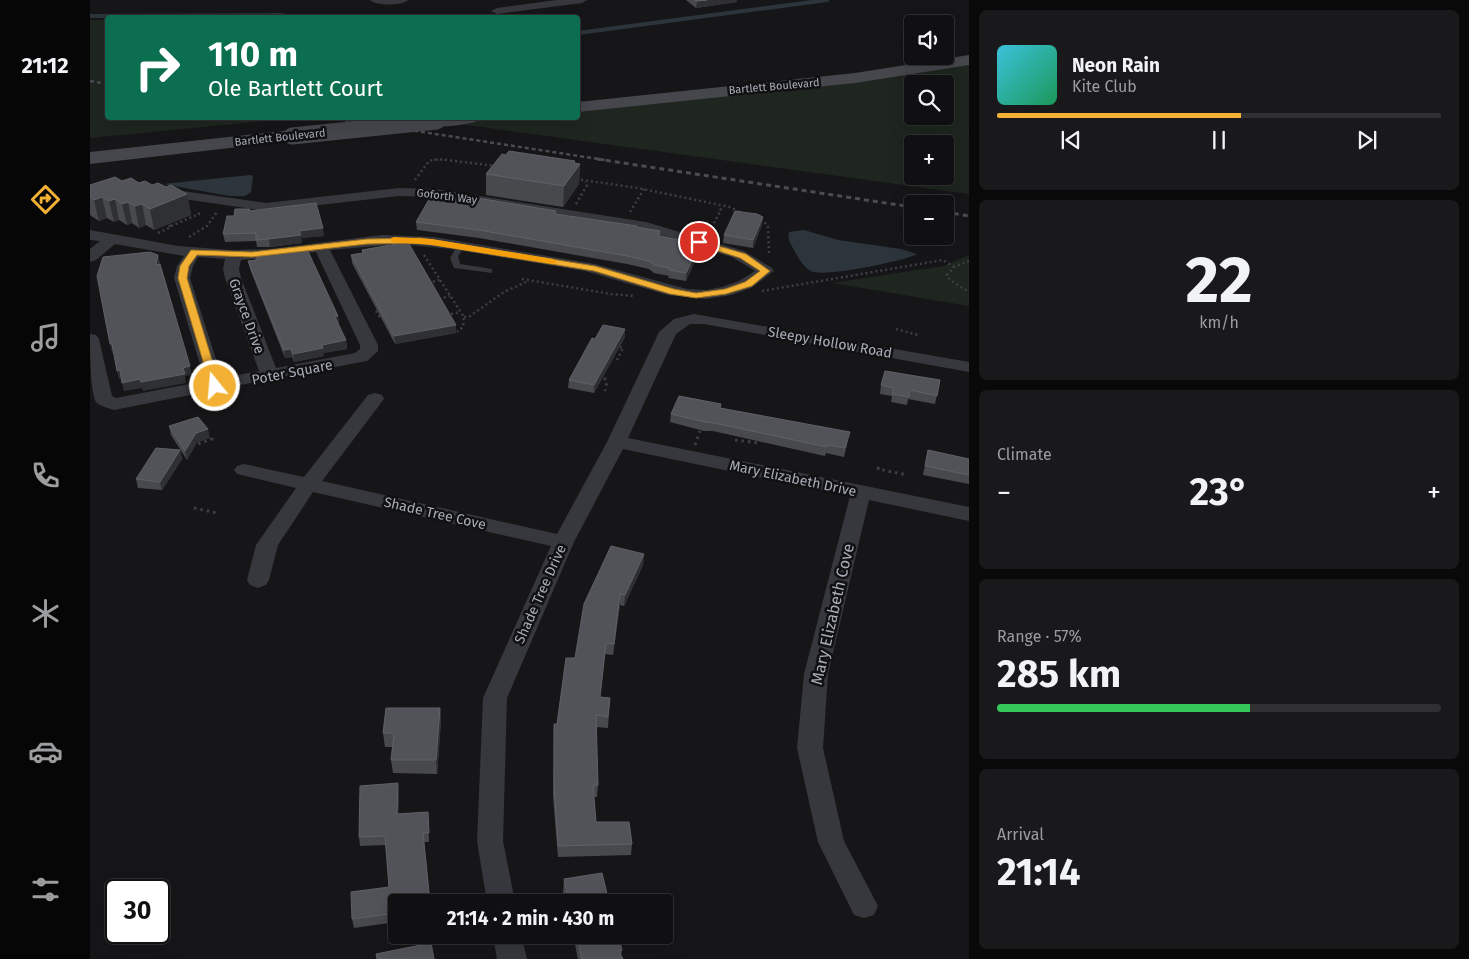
<!DOCTYPE html>
<html lang="en">
<head>
<meta charset="utf-8">
<style>
  :root { --surface:#101012; --page:#19191b; --text:#f1f3f6; --muted:#9c9d9f; --line:#303032; --accent:#f2b134 }
  body { margin:0; font-family:"Fira Sans",sans-serif; background:var(--page); color:var(--text); height:100vh; display:flex; flex-direction:column; font-size:19px; white-space:nowrap }
  * { box-sizing:border-box; margin:0 }
  p { font-size:16px; color:var(--muted) }
  .icon { flex:none; width:28px; height:28px; fill:none; stroke:currentColor; stroke-width:2; stroke-linecap:round; stroke-linejoin:round }
  .map { position:relative; flex:1; overflow:hidden }
  .side { display:flex; flex-direction:column; gap:10px; padding:10px; background:#09090a; width:500px }
  .side>* { flex:none }
  .guide { position:absolute; left:15px; top:15px; width:475px; height:105px; border-radius:5px; box-shadow:0 5px 20px #0002,0 0 0 1px var(--line); background:#0b6e4f; color:#fff; overflow:hidden }
  .controls { position:absolute; left:814px; top:15px; display:grid; gap:10px }
  .controls a { display:grid; place-items:center; width:50px; height:50px; border-radius:5px; background:var(--surface); box-shadow:0 5px 20px #0002,0 0 0 1px var(--line); font-size:25px }
  .speed { position:absolute; left:15px; top:879px; display:flex; gap:10px; font-size:25px; font-weight:700; text-align:center }
  .speed>* { display:grid; place-content:center; width:65px; height:65px; border-radius:50%; background:var(--surface); box-shadow:0 5px 20px #0002,0 0 0 1px var(--line); line-height:1 }
  .speed .limit { border:2px solid #111; border-radius:8px; background:#fff; color:#111 }
  .pin { position:absolute; display:grid; place-items:center; width:42px; height:42px; color:#fff; margin:-21px; border:2px solid #fff; border-radius:50%; box-shadow:0 1px 5px #0007 }
  .me { position:absolute; width:55px; margin:-28px; rotate:343deg; stroke-linejoin:round; filter:drop-shadow(0 0 4px #0008) }
  .turn { display:flex; align-items:center; gap:18px; height:105px; padding:0 20px; font-size:22px }
  .turn .icon { width:65px; height:65px; stroke-width:2.5 }
  .turn b { display:block; font-size:35px; line-height:42px }
  .big { font-size:38px; font-weight:700; line-height:1.1 }
  .side .tile { flex:1; display:flex; flex-direction:column; justify-content:center; gap:8px; min-width:0; padding:0 18px; border-radius:8px; background:var(--page) }
  .side .dial { align-items:center; gap:0 }
  .dial b { font-size:65px; line-height:1 }
  .song { display:flex; align-items:center; gap:15px }
  .cover { width:60px; height:60px; border-radius:8px; background:linear-gradient(135deg,hsl(190 70% 55%),hsl(150 70% 35%)) }
  .played { height:5px; border-radius:2px; background:linear-gradient(90deg,var(--accent) 55%,var(--line) 55%) }
  .keys { display:flex; justify-content:space-around; direction:ltr }
  .heat { display:flex; justify-content:space-between; align-items:center; font-size:28px; direction:ltr }
  .charge { height:8px; border-radius:4px; background:linear-gradient(90deg,#34c759 57%,var(--line) 0) }
  .trip { position:absolute; left:298px; top:894px; width:285px; height:50px; border-radius:5px; background:var(--surface); box-shadow:0 5px 20px #0002,0 0 0 1px var(--line); font-weight:700; line-height:50px; text-align:center }
  main { display:flex; flex:1; min-height:0 }
  .dock { display:flex; flex-direction:column; width:90px; justify-content:space-around; align-items:center; background:#060607; color:var(--muted) }
  .dock .icon { width:35px; height:35px }
  .dock .current { color:var(--accent) }
  .dock b { font-size:22px; color:var(--text) }
  .map>svg:first-child { display:block }
  .green { fill:#1e261f; fill-rule:evenodd }
  .water { fill:#2c353c }
  .lines { fill:none; stroke-linecap:round; stroke-linejoin:round }
  .stream { stroke:#2c353c; stroke-width:4 }
  .path-far2 { stroke:#3d3f44; stroke-width:2; stroke-dasharray:1 2.5; stroke-linecap:butt }
  .path-far1 { stroke:#3d3f44; stroke-width:2.5; stroke-dasharray:2 3; stroke-linecap:butt }
  .path { stroke:#3d3f44; stroke-width:3; stroke-dasharray:2.5 4; stroke-linecap:butt }
  .service { fill:#37383d; fill-rule:evenodd }
  .minor { fill:#37383d; fill-rule:evenodd }
  .secondary { fill:#45474d; fill-rule:evenodd }
  .rail-far1 { stroke:#4a4c52; stroke-width:2.5; stroke-dasharray:4 3; stroke-linecap:butt }
  .rail { stroke:#4a4c52; stroke-width:3; stroke-dasharray:5 4; stroke-linecap:butt }
  .secondary-bridge { stroke:#45474d; stroke-width:17 }
  .wall { fill:#47494d }
  .shaded-wall { fill:#2f3033 }
  .building { fill:#525359; stroke:#5f6168 }
  .route { fill:#f2b134; stroke:#9d7322 }
  .slow { fill:#f59e0b }
  .labels { text-anchor:middle; stroke-width:5; stroke-linejoin:round; paint-order:stroke }
  .far-street-label { font-size:11px; fill:#a8adb8; stroke:#111113 }
  .street-label { font-size:14px; fill:#a8adb8; stroke:#111113 }
  .near-street-label { font-size:16px; fill:#a8adb8; stroke:#111113 }
</style>
</head>
<body>
<main>
<nav class="dock">
<b>21:12</b>
<svg class="icon current" aria-label="directions" viewBox="0 0 24 24"><path d="M12 3l9 9-9 9-9-9zM9 14v-3h6M13 9l2 2-2 2"/></svg>
<svg class="icon" aria-label="music" viewBox="0 0 24 24"><path d="M9 18V5l10-2v13"/><circle cx="6" cy="18" r="3"/><circle cx="16" cy="16" r="3"/></svg>
<svg class="icon" aria-label="phone" viewBox="0 0 24 24"><path d="M5 4h4l2 5-3 2q2 4 5 5l2-3 5 2v4C11 20 4 13 5 4z"/></svg>
<svg class="icon" aria-label="climate" viewBox="0 0 24 24"><path d="M12 3v18M4 7l16 10M4 17L20 7"/></svg>
<svg class="icon" aria-label="car" viewBox="0 0 24 24"><path d="M5 17H2v-5l4-1 3-4h7l3 4 3 1v5h-3M9 17h6M6 11h13"/><circle cx="7" cy="17" r="2"/><circle cx="17" cy="17" r="2"/></svg>
<svg class="icon" aria-label="filters" viewBox="0 0 24 24"><path d="M4 7h16M4 17h16"/><circle cx="9" cy="7" r="2"/><circle cx="15" cy="17" r="2"/></svg>
</nav>
<div class="map">
<svg width="879" height="959" viewBox="0 0 879 959">
  <rect width="100%" height="100%" fill="#161618"/>
  <g class="green">
    <polygon points="0,20 17,20 18,118 207,118 0,138"/>
    <path d="M 879,60 L 879,194 L 347,121 L 379,118 L 488,118 L 488,107 ZM 822,84 L 855,84 L 855,116 L 822,116 ZM 822,144 L 855,144 L 855,176 L 822,176 Z"/>
    <polygon points="879,255 879,306 742,283 853,266"/>
  </g>
  <g class="water">
    <polygon points="160,175 163,176 161,192 155,196 139,196 73,184"/>
    <path d="M 714,230 L 748,240 L 811,249 L 827,254 C 814,261 733,278 721,271 C 713,267 708,257 704,250 C 701,244 697,239 699,232 Z"/>
  </g>
  <g class="lines">
    <g class="stream">
      <polyline points="0,16 192,15 197,18"/>
      <polyline points="488,33 737,0"/>
    </g>
    <polyline class="path-far2" points="344,160 356,160"/>
    <g class="path-far1">
      <polyline points="486,179 548,188 640,207 651,213"/>
      <polyline points="325,180 339,161 348,159 406,166"/>
      <polyline points="486,204 497,185 495,182"/>
      <polyline points="540,212 554,189"/>
      <polyline points="671,219 678,226 679,253"/>
      <polyline points="81,226 109,214 106,210"/>
      <polyline points="619,232 631,210 628,206"/>
      <polyline points="68,233 81,227 79,225"/>
      <polyline points="99,237 117,226 127,212"/>
      <polyline points="334,255 374,317 373,327 367,332"/>
      <polyline points="879,261 864,267 857,275 860,280 879,292"/>
      <polyline points="432,279 521,294 545,296"/>
      <polyline points="338,283 350,280"/>
      <polyline points="672,291 853,260 864,267"/>
      <polyline points="349,299 360,296"/>
      <polyline points="286,311 289,316 293,317"/>
      <polyline points="356,315 370,312"/>
      <polyline points="374,317 380,316 414,292 438,281"/>
      <polyline points="806,329 828,335"/>
      <polyline points="527,360 533,348 530,347"/>
    </g>
    <g class="path">
      <polyline points="514,378 517,381 515,391"/>
      <polyline points="645,440 669,443"/>
      <polyline points="605,445 610,431"/>
      <polyline points="102,446 122,439 121,437"/>
      <polyline points="789,467 788,469 817,475"/>
      <polyline points="104,508 127,513"/>
    </g>
    <polygon class="service" points="368,244 371,244 375,246 368,256 370,264 402,269 402,273 364,268 360,258"/>
    <g class="minor">
      <path d="M 280,0 L 318,0 C 312,6 286,6 280,0 Z"/>
      <polygon points="467,0 497,0 492,3 407,14 401,11 407,8"/>
      <path d="M 71,188 L 176,203 L 309,188 L 345,189 L 556,222 L 654,251 L 682,268 L 684,271 L 661,288 L 641,295 L 616,299 L 578,295 L 495,271 L 361,249 L 309,244 L 240,250 L 288,345 L 288,351 L 277,361 L 187,378 L 180,381 L 176,380 L 24,410 C 18,408 10,406 6,402 C 0,392 0,347 0,334 L 6,335 L 9,339 L 22,396 L 26,398 L 115,381 L 84,278 L 87,266 L 94,256 L 25,244 L 6,260 L 0,262 L 0,249 L 10,241 L 0,240 L 0,230 L 88,246 L 142,250 L 180,249 L 292,235 L 344,237 L 505,264 L 597,289 L 616,290 L 632,287 L 649,281 L 665,271 L 642,257 L 554,231 L 345,197 L 309,196 L 176,211 L 66,195 L 64,192 L 66,189 ZM 226,252 L 270,345 L 270,349 L 265,353 L 186,368 L 151,278 L 149,269 L 151,260 ZM 108,257 L 135,259 L 133,269 L 135,278 L 169,371 L 132,378 L 100,278 L 103,266 Z"/>
      <polygon points="604,314 879,362 879,372 614,324 600,324 586,334 538,438 879,507 879,521 779,500 738,674 733,748 754,841 788,906 784,915 774,918 764,915 728,842 707,748 714,674 760,496 533,449 484,542 417,698 413,841 425,902 397,902 387,841 393,698 461,546 223,492 188,545 179,580 176,585 168,588 160,585 157,580 166,545 206,488 147,474 144,470 147,466 154,464 214,477 278,395 285,393 292,395 294,399 232,481 467,534 517,442 569,332 584,319"/>
      <polygon points="403,935 431,935 437,959 407,959"/>
    </g>
    <g class="secondary">
      <polygon points="879,55 879,65 765,83 488,112 488,102 765,73"/>
      <path d="M 340,118 L 388,118 L 385,122 C 372,125 354,128 341,125 L 338,121 Z"/>
      <polygon points="202,130 209,132 211,136 209,140 0,164 0,152"/>
    </g>
    <g class="rail-far1">
      <polyline points="0,81 18,84"/>
      <polyline points="241,118 515,160"/>
    </g>
    <g class="rail">
      <polyline points="507,159 822,207"/>
      <polyline points="855,212 879,216"/>
    </g>
    <polyline class="secondary-bridge" points="202,136 347,121"/>
  </g>
  <g class="wall">
    <polygon points="596,0 647,0 647,2 606,8"/>
    <polygon points="485,161 485,163 490,164 489,184 473,207 396,195 396,174"/>
    <polygon points="32,181 49,183 76,187 97,194 101,215 64,230 56,225 49,228 42,223 37,225 29,220 24,222 17,218 9,221 0,215 0,185"/>
    <polygon points="160,211 234,236 211,238 212,243 180,247 167,247 166,241 135,242 133,234 144,216"/>
    <polygon points="466,214 570,231 570,236 610,244 609,252 596,281 578,278 579,276 564,273 559,269 537,264 389,238 327,230 326,222"/>
    <polygon points="672,225 663,248 633,243 634,235"/>
    <polygon points="272,250 366,333 305,344 262,263 261,255 272,253"/>
    <polygon points="158,261 248,316 249,324 248,324 256,340 257,349 233,353 234,356 204,362 202,357 195,358 160,269"/>
    <polygon points="535,329 535,337 504,393 478,388 479,380 505,339"/>
    <polygon points="850,380 845,404 818,399 817,405 801,402 802,396 790,394 791,385"/>
    <polygon points="631,408 758,440 754,457 736,453 735,456 623,431 614,431 580,422 581,414"/>
    <polygon points="79,426 120,438 107,442 97,460 81,435"/>
    <polygon points="90,450 92,459 72,490 48,488 46,479"/>
    <polygon points="838,450 879,459 879,484 833,475"/>
    <polygon points="554,554 553,565 534,606 530,605 523,655 515,654 510,697 520,698 518,728 506,727 508,785 507,797 504,797 506,822 542,844 541,855 468,857 463,796 464,724 467,724 485,658"/>
    <polygon points="350,708 351,722 347,774 303,773 301,760 303,747 295,747 293,733"/>
    <polygon points="309,793 308,814 338,812 339,842 334,842 306,902 306,922 264,928 262,919 299,887 296,845 270,846 269,837"/>
    <polygon points="474,879 519,902 476,902 473,893"/>
    <polygon points="483,935 561,935 529,941 532,950 531,956 533,959 488,959"/>
  </g>
  <g class="shaded-wall">
    <polygon points="617,0 647,0 647,2 606,8 607,1"/>
    <polygon points="485,161 485,170 490,164 489,184 473,207 474,186"/>
    <polygon points="97,194 101,215 64,230 60,209"/>
    <polygon points="12,197 17,218 9,221 4,200"/>
    <polygon points="25,199 29,220 24,222 19,201"/>
    <polygon points="38,202 42,223 37,225 32,204"/>
    <polygon points="52,204 56,225 49,228 45,206"/>
    <polygon points="673,217 672,225 663,248 663,240"/>
    <polygon points="233,228 234,236 211,238 212,243 180,247 179,239 209,231"/>
    <polygon points="610,244 609,252 596,281 596,273"/>
    <polygon points="68,255 70,263 67,273 66,265"/>
    <polygon points="248,316 249,324 246,325 245,317"/>
    <polygon points="366,325 366,333 305,344 304,336"/>
    <polygon points="535,329 535,337 504,393 504,385"/>
    <polygon points="256,340 257,349 233,353 234,356 204,362 203,354 232,345"/>
    <polygon points="20,344 22,344 24,352 22,353"/>
    <polygon points="201,349 202,357 195,358 194,350"/>
    <polygon points="100,366 102,375 95,376 96,383 53,391 52,388 34,391 32,383"/>
    <polygon points="30,370 32,379 29,379 27,371"/>
    <polygon points="118,429 120,438 107,442 97,460 95,451 106,433"/>
    <polygon points="90,450 92,459 72,490 70,482"/>
    <polygon points="554,554 553,565 534,606 535,595"/>
    <polygon points="530,594 530,605 523,655 524,644"/>
    <polygon points="350,708 351,722 347,774 346,760"/>
    <polygon points="308,783 309,793 308,823 307,814"/>
  </g>
  <g class="building">
    <polygon points="605,0 617,0 607,1"/>
    <polygon points="419,151 485,161 484,163 490,164 474,186 396,174 412,154 416,155"/>
    <polygon points="25,177 32,181 41,178 49,183 55,181 62,185 68,183 76,187 81,185 97,194 60,209 52,204 45,206 38,202 32,204 25,199 19,201 12,197 4,200 0,197 0,185"/>
    <polygon points="341,196 385,201 387,198 466,211 465,214 547,226 546,227 570,231 568,236 610,244 596,273 579,270 580,268 564,265 559,261 537,256 389,230 326,222"/>
    <polygon points="226,203 233,228 209,231 211,235 179,239 166,240 166,233 133,234 137,216 144,216 145,209 160,209 159,211"/>
    <polygon points="645,211 667,214 673,217 663,240 634,235"/>
    <polygon points="318,242 366,325 304,336 261,255 273,253 272,250"/>
    <polygon points="216,247 248,316 245,317 256,340 232,345 233,348 203,354 201,349 194,350 158,261 166,260 166,252"/>
    <polygon points="60,252 68,255 66,265 70,264 100,366 93,368 95,374 51,382 50,379 32,383 30,370 27,371 22,344 20,344 7,276 13,257"/>
    <polygon points="513,325 535,329 504,385 479,380 502,338 505,339"/>
    <polygon points="795,371 850,380 847,396 820,390 819,397 802,394 804,388 791,385"/>
    <polygon points="589,396 631,404 630,408 760,432 755,448 737,445 737,447 624,423 615,422 581,414"/>
    <polygon points="108,417 118,429 106,433 95,451 79,426"/>
    <polygon points="66,448 90,450 70,482 46,479"/>
    <polygon points="838,450 879,459 879,475 835,466"/>
    <polygon points="521,546 554,554 535,595 530,594 524,644 516,643 510,697 520,698 518,717 506,715 508,785 503,785 506,822 539,822 542,844 468,846 464,784 464,724 467,724 476,658 485,658 494,604"/>
    <polygon points="296,708 350,708 346,760 301,760 304,733 293,733"/>
    <polygon points="308,783 307,814 338,812 339,833 333,833 340,902 306,902 306,913 262,919 261,892 299,887 295,836 269,837 270,786"/>
    <polygon points="512,873 519,902 479,902 474,879"/>
    <polygon points="555,897 557,902 523,902"/>
    <polygon points="487,935 528,935 532,950 529,951 533,959 492,959"/>
    <polygon points="341,943 344,959 287,959 286,954"/>
  </g>
  <polygon class="route" points="331,238 505,266 584,289 606,293 635,289 655,282 670,271 650,258 606,244 606,241 612,241 656,254 680,271 662,286 636,294 606,298 580,294 504,271 331,243 277,244 162,257 107,255 99,266 97,278 130,386 125,389 121,388 88,278 90,266 101,250 162,252 277,239"/>
  <polygon class="slow" points="304,237 342,239 463,259 467,262 463,264 342,245 301,242 301,238"/>
  <g class="labels">
    <g class="far-street-label">
      <text transform="translate(684 86) rotate(-5)" y="4">Bartlett Boulevard</text>
      <text transform="translate(190 137) rotate(-6)" y="4">Bartlett Boulevard</text>
      <text transform="translate(357 196) rotate(7)" y="4">Goforth Way</text>
    </g>
    <g class="street-label">
      <text transform="translate(157 316) rotate(70)" y="5">Grayce Drive</text>
      <text transform="translate(740 342) rotate(10)" y="5">Sleepy Hollow Road</text>
      <text transform="translate(202 372) rotate(-11)" y="5">Poter Square</text>
      <text transform="translate(703 478) rotate(12)" y="5">Mary Elizabeth Drive</text>
      <text transform="translate(345 513) rotate(13)" y="5">Shade Tree Cove</text>
      <text transform="translate(450 594) rotate(-66)" y="5">Shade Tree Drive</text>
    </g>
    <g class="near-street-label">
      <text transform="translate(742 614) rotate(-77)" y="6">Mary Elizabeth Cove</text>
    </g>
  </g>
</svg>
<div class="controls">
<a><svg class="icon" aria-label="sound" viewBox="0 0 24 24"><path d="M4 9h4l5-4v14l-5-4H4zM17 9q2 3 0 6"/></svg></a>
<a><svg class="icon" aria-label="search" viewBox="0 0 24 24"><circle cx="10" cy="10" r="6"/><path d="M15 15l6 6"/></svg></a>
<a>+</a>
<a>−</a>
</div>
<div class="speed"><div class="limit">30</div></div>
<div class="pin" style="left:609px;top:242px;background:#d93025"><svg class="icon" aria-label="arrive" viewBox="0 0 24 24"><path d="M6 21V4h12l-3 4 3 4H6"/></svg></div>
<svg class="me" style="left:125px;top:386px" viewBox="-20 -20 40 40"><circle r="17" fill="#f2b134" stroke="#fff" stroke-width="3"/><path d="M0-11L8 9 0 5-8 9z" fill="#fff"/></svg>
<div class="trip">21:14 · 2 min · 430 m</div>
<div class="guide">
<div class="turn"><svg class="icon" aria-label="right" viewBox="0 0 24 24"><path d="M7 20v-9h11M14 6l5 5-5 5"/></svg><div><b>110 m</b>Ole Bartlett Court</div></div>
</div>
</div>
<section class="side">
<div class="tile">
<div class="song"><i class="cover"></i><div><b>Neon Rain</b><p>Kite Club</p></div></div>
<div class="played"></div>
<div class="keys"><svg class="icon" aria-label="previous" viewBox="0 0 24 24"><path d="M18 5L8 12l10 7zM5 5v14"/></svg><svg class="icon" aria-label="pause" viewBox="0 0 24 24"><path d="M8 5v14M16 5v14"/></svg><svg class="icon" aria-label="next" viewBox="0 0 24 24"><path d="M6 5l10 7-10 7zM19 5v14"/></svg></div>
</div>
<div class="tile dial"><b>22</b><p>km/h</p></div>
<div class="tile"><p>Climate</p>
<div class="heat"><a>−</a><b class="big">23°</b><a>+</a></div>
</div>
<div class="tile"><p>Range · 57%</p><b class="big">285 km</b><div class="charge"></div></div>
<div class="tile"><p>Arrival</p><b class="big">21:14</b></div>
</section>
</main>
</body>
</html>
